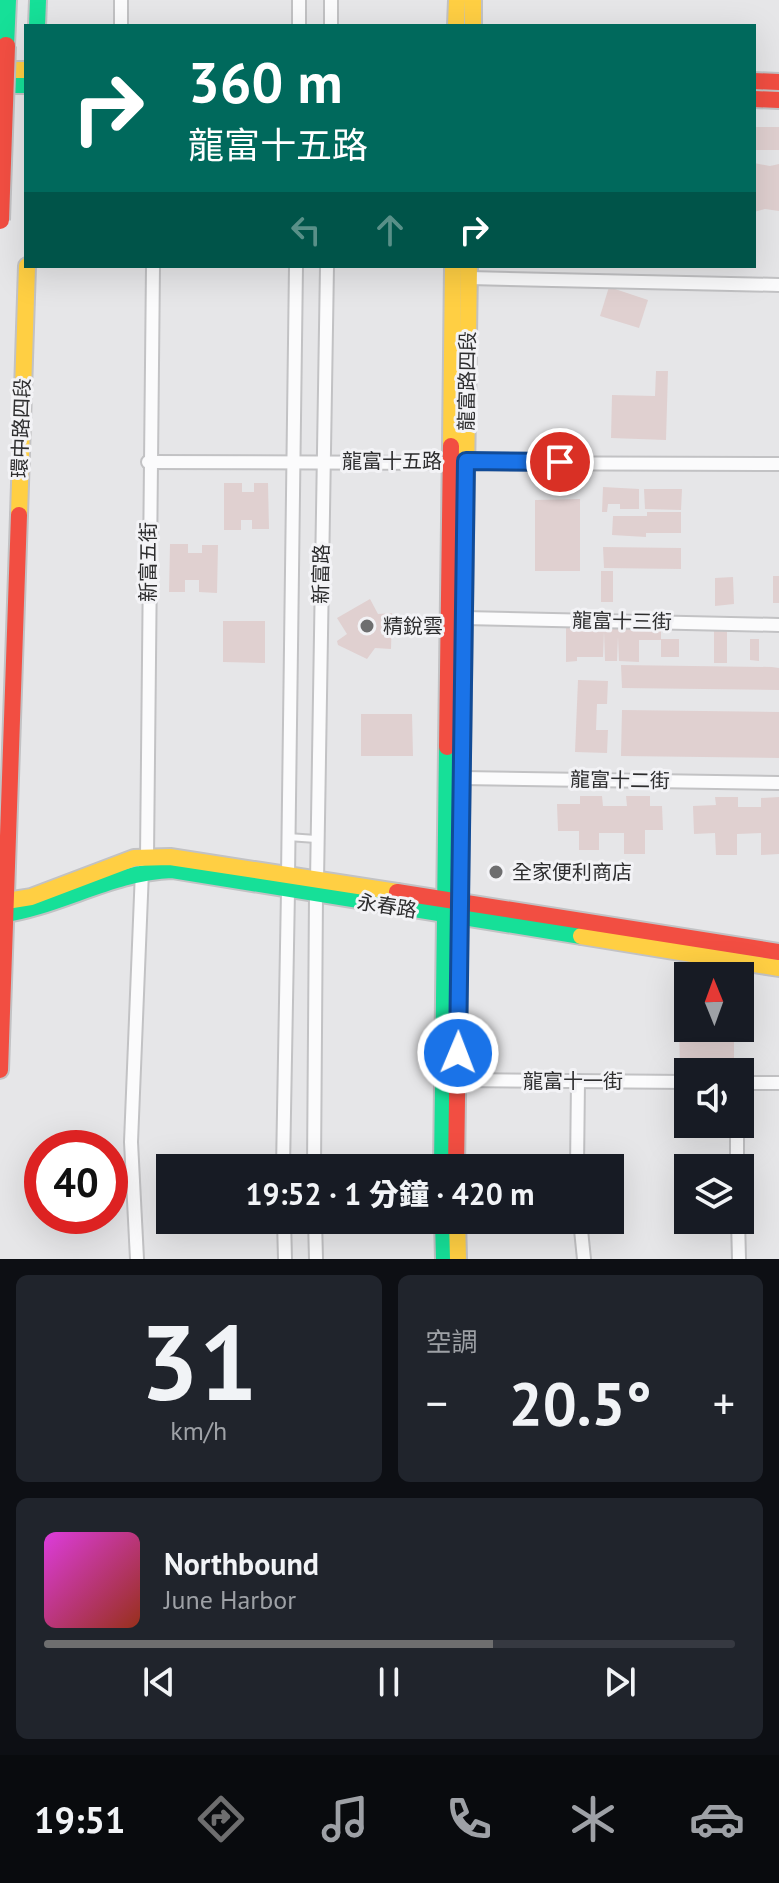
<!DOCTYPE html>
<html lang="zh-TW">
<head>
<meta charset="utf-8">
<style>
  :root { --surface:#171b24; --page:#20242c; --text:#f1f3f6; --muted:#9ea1a6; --line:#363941; --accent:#6e6e6f }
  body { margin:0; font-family:"PT Sans","Noto Sans TC",sans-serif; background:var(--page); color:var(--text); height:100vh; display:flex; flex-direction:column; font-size:30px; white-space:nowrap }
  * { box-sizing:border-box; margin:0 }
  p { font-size:26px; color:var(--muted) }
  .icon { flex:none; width:44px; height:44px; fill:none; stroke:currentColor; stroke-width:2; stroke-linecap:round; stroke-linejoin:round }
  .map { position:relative; height:1259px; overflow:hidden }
  .side { display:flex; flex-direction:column; gap:16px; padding:16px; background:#0d0f14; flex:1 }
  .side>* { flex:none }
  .top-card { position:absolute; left:24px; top:24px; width:732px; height:244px; border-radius:0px; box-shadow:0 8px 32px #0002; background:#00695c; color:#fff; overflow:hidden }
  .needle { width:52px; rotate:359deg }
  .tools { position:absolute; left:674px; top:962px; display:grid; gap:16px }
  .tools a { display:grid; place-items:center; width:80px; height:80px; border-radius:0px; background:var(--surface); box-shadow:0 8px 32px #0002; font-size:40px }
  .speed { position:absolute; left:24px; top:1130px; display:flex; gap:16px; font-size:40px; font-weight:700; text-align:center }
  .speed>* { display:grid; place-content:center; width:104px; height:104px; border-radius:50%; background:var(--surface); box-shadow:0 8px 32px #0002; line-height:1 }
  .speed .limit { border:12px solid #d22; background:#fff; color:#111 }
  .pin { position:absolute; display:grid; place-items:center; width:68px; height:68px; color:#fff; margin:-34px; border:4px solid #fff; border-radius:50%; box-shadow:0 2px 8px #0007 }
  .me { position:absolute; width:88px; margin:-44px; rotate:1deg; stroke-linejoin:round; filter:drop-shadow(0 0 6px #0008) }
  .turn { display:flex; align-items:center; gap:28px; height:168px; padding:0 32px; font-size:36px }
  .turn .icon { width:104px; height:104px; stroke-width:2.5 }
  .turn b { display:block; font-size:56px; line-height:68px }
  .lanes { display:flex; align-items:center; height:76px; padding:0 32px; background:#0003; justify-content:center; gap:40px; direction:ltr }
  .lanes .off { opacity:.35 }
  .big { font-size:60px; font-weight:800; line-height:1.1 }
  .side .widget { flex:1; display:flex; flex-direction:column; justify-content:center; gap:12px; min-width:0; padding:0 28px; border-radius:12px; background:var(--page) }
  .side .dial { align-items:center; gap:0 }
  .dial b { font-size:104px; line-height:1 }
  .song { display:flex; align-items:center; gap:24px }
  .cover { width:96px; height:96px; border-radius:12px; background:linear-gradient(135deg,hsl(300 70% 55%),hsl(10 70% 35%)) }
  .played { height:8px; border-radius:4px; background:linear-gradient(90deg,var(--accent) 65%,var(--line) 65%) }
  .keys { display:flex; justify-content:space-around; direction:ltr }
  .heat { display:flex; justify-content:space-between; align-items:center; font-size:44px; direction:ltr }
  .side .tiles { flex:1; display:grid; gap:16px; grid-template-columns:1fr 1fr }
  .widget:last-child { grid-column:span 2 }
  .trip { position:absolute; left:156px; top:1154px; width:468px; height:80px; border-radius:0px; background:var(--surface); box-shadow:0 8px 32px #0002; font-weight:800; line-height:80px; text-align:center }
  .menu { display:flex; height:128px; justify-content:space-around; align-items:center; background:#090b0e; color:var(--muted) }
  .menu .icon { width:56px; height:56px }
  .menu .on { color:var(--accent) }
  .menu b { font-size:36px; color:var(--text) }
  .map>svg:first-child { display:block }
  .building { fill:#e0d0d0 }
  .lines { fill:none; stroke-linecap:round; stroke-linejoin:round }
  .lane-casing { stroke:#c2c2c4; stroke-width:10 }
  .street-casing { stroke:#c2c2c4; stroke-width:16 }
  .fast-casing { stroke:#c2c2c4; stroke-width:20 }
  .slow-casing { stroke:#c2c2c4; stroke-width:20 }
  .jam-casing { stroke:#c2c2c4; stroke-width:20 }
  .lane { stroke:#fbfbfc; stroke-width:6 }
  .street { stroke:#fbfbfc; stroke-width:12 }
  .fast { stroke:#16e098; stroke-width:16 }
  .slow { stroke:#ffcf43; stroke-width:16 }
  .jam { stroke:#f24e42; stroke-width:16 }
  .jam-bridge-casing { stroke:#c2c2c4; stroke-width:22; stroke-linecap:butt }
  .jam-bridge { stroke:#f24e42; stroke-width:18 }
  .route-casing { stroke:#114b97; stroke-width:20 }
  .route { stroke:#1a73e8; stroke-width:14 }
  .poi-dot { fill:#6e6e6f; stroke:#f3f3f6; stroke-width:3 }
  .labels { text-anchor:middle; stroke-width:6; stroke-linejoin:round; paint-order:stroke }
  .street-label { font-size:20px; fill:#2d2d2e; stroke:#f3f3f6 }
  .poi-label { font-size:20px; fill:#2d2d2e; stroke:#f3f3f6; text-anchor:start }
</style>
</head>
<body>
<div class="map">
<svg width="779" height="1259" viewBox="0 0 779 1259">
  <rect width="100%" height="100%" fill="#e6e6e8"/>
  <g class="building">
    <rect x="754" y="127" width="25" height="23"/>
    <polygon points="754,163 770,166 779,164 779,211 765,209 754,212"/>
    <polygon points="609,287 648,300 639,328 600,316"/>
    <polygon points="656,371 668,371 666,440 611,438 612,395 655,396"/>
    <polygon points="224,483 242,483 242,492 254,492 254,483 268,483 269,529 252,529 252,520 241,520 241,530 224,530"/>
    <polygon points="603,487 639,489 639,509 620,509 620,504 608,504 607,512 602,512"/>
    <polygon points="644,489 682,489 681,510 645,509"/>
    <polygon points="580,499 580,571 535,571 535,500"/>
    <polygon points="647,512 681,512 681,533 646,533 646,537 612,535 613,516 647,516"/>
    <polygon points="170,544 188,544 188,553 202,553 202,545 218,545 217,593 199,592 199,580 185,580 185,592 169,592"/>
    <polygon points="603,547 681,548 681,569 604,568"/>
    <rect x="601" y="571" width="12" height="31"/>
    <rect x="773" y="576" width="6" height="27"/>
    <polygon points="733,577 734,604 715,606 715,578"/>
    <polygon points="370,599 378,614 392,613 391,649 375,648 367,659 338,645 337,641 347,634 337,618"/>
    <polygon points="223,621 265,621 265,663 223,662"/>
    <polygon points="566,628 661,629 661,640 639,640 639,662 619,661 618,637 617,661 605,661 604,631 603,657 577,657 577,661 566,662"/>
    <rect x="714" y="630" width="13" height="33"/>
    <rect x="661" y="639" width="18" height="18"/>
    <polygon points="750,639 759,639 759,661 750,660"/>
    <polygon points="621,665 772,667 779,668 779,690 622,688"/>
    <polygon points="578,680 608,681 607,704 597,704 596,730 608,730 607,753 575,752"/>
    <polygon points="622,710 779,712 779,758 621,756"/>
    <polygon points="361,714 412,714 413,756 361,756"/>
    <polygon points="580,796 602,796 603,806 627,806 626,796 650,796 650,806 662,806 663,830 645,830 645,854 624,854 624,833 599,833 599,850 579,850 579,831 558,831 557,804 580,804"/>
    <polygon points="715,797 738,797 738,807 761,807 761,798 779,797 779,854 761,855 761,833 737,834 737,855 716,855 715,833 694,834 693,806 716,805"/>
    <polygon points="679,1028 734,1028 734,1064 680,1065"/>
  </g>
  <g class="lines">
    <defs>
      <polyline id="lane" points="288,837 316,839"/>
      <g id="street">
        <polyline points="121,26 121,0"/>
        <polyline points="299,26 299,0"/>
        <polyline points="331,26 331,0"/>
        <polyline points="469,278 779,285"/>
        <polyline points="148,462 779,464"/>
        <polyline points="464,618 779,625"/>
        <polyline points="462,778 779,783"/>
        <polyline points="147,857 153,266"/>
        <polyline points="288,876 296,266"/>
        <polyline points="317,881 327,266"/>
        <polyline points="457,1080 688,1082"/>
        <polyline points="740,1083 779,1083"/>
        <polyline points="737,1124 737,1168"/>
        <polyline points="283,1168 288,891"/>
        <polyline points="314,1168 316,895"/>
        <polyline points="577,1168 578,1081"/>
        <polyline points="284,1220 285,1259"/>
        <polyline points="315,1220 316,1259"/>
        <polyline points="580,1220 584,1259"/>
        <polyline points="738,1220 739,1259"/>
        <polyline points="137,1259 131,1142 142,871"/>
      </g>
      <g id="fast">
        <polyline points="37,26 38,0"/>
        <polyline points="6,46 8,0"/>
        <polyline points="0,85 26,85"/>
        <path d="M 0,915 C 59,907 112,872 172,870 L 581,936"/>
        <polyline points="442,1168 447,747"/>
        <polyline points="443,1220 444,1259"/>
      </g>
      <g id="slow">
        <polyline points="473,0 473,26"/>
        <polyline points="456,26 457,0"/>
        <polyline points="0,70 26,70"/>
        <polyline points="451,446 453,266"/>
        <polyline points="19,515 27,266"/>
        <polyline points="464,617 469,266"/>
        <polyline points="0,902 31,897 134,858 170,857 397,892"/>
        <polyline points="581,936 779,968"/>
        <polyline points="457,1220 458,1259"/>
      </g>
      <g id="jam">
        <polyline points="754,81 779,82"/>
        <polyline points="754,99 779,100"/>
        <polyline points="447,747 451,446"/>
        <polyline points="397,892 779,952"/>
        <polyline points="0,1070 19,515"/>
        <polyline points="456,1168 464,617"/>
      </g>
    </defs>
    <use href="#lane" class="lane-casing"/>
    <use href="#street" class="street-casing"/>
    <use href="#fast" class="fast-casing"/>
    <use href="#slow" class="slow-casing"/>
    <use href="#jam" class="jam-casing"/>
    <use href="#lane" class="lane"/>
    <use href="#street" class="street"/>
    <use href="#fast" class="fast"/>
    <use href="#slow" class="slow"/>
    <use href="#jam" class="jam"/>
    <defs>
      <polyline id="jam-bridge" points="0,220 6,46"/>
    </defs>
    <use href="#jam-bridge" class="jam-bridge-casing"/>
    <use href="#jam-bridge" class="jam-bridge"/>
  </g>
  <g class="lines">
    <defs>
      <polyline id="route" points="458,1053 466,461 560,462"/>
    </defs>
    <use href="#route" class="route-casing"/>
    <use href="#route" class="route"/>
  </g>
  <g class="poi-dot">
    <circle cx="367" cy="626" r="8"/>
    <circle cx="496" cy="872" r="8"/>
  </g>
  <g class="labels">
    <g class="street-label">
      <text transform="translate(467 381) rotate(-89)" y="7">龍富路四段</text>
      <text transform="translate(21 428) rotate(-88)" y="7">環中路四段</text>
      <text x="392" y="468">龍富十五路</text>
      <text transform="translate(148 562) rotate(-90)" y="7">新富五街</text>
      <text transform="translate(321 574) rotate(-89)" y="7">新富路</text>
      <text transform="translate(622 621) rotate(1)" y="7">龍富十三街</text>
      <text transform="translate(620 780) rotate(1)" y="7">龍富十二街</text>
      <text transform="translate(387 906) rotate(9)" y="7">永春路</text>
      <text x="573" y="1088">龍富十一街</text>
    </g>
    <g class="poi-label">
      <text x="383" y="633">精銳雲</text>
      <text x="512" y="879">全家便利商店</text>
    </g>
  </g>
</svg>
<div class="tools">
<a><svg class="needle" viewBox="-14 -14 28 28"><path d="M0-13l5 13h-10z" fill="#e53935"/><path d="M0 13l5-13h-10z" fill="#9ea1a6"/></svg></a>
<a><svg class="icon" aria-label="sound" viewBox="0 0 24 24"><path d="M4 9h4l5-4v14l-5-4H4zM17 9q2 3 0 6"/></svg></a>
<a><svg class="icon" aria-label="layers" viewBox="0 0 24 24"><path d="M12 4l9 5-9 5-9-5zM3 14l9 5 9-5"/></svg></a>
</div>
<div class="speed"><div class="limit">40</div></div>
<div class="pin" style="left:560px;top:462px;background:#d93025"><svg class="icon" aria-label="arrive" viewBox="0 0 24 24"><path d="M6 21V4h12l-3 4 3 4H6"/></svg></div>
<svg class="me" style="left:458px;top:1053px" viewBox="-20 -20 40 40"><circle r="17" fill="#1a73e8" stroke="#fff" stroke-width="3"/><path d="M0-11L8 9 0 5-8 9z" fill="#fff"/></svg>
<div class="trip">19:52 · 1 分鐘 · 420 m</div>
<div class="top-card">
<div class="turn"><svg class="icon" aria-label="right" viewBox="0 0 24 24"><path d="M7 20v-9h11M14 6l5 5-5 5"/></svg><div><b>360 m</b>龍富十五路</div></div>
<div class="lanes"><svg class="icon off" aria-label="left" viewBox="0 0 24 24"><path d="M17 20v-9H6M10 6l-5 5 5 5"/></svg><svg class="icon off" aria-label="ahead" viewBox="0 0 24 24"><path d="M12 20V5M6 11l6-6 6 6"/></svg><svg class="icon" aria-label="right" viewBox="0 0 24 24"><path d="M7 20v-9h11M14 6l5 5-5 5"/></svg></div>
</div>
</div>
<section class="side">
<div class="tiles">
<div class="widget dial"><b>31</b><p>km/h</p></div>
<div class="widget"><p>空調</p>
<div class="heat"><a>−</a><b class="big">20.5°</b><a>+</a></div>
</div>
<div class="widget">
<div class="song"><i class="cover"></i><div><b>Northbound</b><p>June Harbor</p></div></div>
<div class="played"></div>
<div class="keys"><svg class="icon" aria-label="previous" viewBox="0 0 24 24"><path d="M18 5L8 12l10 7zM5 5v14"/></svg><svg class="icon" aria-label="pause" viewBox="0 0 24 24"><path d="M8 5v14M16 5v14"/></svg><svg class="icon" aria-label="next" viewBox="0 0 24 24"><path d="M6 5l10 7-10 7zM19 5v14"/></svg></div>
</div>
</div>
</section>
<nav class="menu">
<b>19:51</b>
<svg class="icon on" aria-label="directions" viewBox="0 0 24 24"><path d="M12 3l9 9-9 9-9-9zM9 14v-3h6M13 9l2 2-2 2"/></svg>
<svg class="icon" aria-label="music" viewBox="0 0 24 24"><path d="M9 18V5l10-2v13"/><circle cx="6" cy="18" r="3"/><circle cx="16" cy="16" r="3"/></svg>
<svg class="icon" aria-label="phone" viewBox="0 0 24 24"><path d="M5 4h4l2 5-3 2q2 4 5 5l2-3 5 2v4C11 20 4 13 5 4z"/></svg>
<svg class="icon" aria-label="climate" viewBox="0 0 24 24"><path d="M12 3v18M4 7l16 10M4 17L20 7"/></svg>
<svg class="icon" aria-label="car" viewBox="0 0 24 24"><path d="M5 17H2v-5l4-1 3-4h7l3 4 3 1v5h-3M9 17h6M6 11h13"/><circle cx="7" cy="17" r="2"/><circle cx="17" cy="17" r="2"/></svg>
</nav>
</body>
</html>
